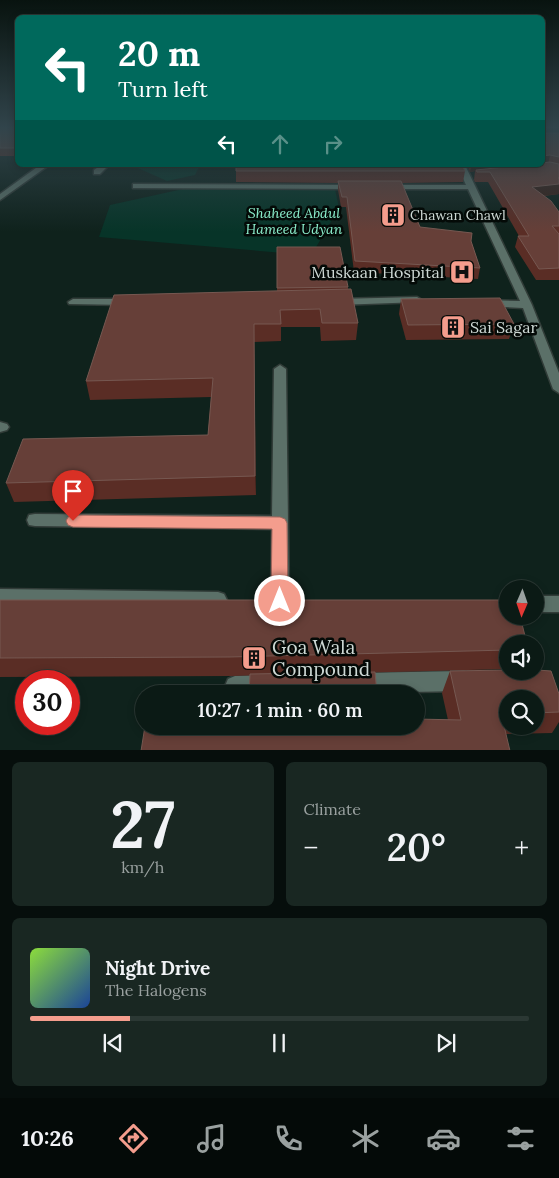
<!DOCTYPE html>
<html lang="en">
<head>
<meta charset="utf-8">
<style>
  :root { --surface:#0b1a15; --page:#192722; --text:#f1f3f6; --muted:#9aa1a0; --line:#2b3834; --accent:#f49d8d }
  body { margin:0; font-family:Lora,serif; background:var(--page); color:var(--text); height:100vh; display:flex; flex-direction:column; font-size:19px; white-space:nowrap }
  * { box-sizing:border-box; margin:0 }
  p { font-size:16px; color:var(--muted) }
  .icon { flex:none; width:28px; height:28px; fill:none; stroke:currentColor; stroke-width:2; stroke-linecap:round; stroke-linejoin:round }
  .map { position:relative; height:750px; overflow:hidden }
  .details { display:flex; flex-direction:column; gap:12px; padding:12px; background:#060e0c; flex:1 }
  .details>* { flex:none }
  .hud { position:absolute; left:15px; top:15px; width:530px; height:152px; border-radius:8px; box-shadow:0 2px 8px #0003,0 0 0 1px var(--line); background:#00695c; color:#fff; overflow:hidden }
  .needle { width:32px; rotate:182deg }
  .buttons { position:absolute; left:499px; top:580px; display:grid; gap:10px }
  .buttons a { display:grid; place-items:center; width:45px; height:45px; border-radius:50%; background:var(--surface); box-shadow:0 2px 8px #0003,0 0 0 1px var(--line); font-size:25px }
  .speed { position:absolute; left:15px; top:670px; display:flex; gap:10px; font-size:25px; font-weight:700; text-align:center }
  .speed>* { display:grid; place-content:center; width:65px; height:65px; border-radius:50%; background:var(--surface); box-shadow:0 2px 8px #0003,0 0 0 1px var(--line); line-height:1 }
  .speed .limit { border:8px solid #d22; background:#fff; color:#111 }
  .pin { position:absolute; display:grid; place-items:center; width:42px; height:42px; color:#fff; margin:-51px -21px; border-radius:50% 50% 50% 0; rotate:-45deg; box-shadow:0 0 5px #0007 }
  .pin .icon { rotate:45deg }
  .me { position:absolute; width:55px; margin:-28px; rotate:0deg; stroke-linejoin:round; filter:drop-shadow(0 0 4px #0008) }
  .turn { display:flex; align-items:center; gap:18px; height:105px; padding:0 20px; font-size:22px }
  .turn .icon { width:65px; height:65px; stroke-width:2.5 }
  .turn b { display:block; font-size:35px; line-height:42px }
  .lanes { display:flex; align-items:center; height:48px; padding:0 20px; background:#0003; justify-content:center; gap:25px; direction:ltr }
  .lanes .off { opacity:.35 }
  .big { font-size:38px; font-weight:600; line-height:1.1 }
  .details .widget { flex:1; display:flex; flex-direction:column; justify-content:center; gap:8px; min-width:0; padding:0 18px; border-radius:8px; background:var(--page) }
  .details .dial { align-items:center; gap:0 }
  .dial b { font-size:65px; line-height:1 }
  .song { display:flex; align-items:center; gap:15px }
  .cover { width:60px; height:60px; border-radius:8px; background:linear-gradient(135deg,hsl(90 70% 55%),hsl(220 70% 35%)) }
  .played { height:5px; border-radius:2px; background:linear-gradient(90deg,var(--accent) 20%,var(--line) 20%) }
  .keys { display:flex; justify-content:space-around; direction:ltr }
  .heat { display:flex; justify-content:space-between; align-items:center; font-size:28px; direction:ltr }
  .details .tiles { flex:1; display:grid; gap:12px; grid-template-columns:1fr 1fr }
  .widget:last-child { grid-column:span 2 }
  .trip { position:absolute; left:135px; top:685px; width:290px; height:50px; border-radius:25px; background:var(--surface); box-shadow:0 2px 8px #0003,0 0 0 1px var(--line); font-weight:600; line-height:50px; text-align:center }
  .dock { display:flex; height:80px; justify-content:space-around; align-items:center; background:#040a08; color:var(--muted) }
  .dock .icon { width:35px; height:35px }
  .dock .selected { color:var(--accent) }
  .dock b { font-size:22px; color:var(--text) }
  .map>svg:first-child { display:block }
  .green { fill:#073428 }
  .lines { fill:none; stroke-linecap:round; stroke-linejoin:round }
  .minor-casing { stroke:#313c38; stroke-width:3 }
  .minor { fill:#5b7068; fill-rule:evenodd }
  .wall { fill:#5a2d25; fill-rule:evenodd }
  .shaded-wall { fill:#37211a }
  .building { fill:#663f38; stroke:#765851 }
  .route { fill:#f49d8d; stroke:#9f665c }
  .labels { text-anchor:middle; stroke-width:5; stroke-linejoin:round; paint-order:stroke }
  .far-park-label { font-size:14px; font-style:italic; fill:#8beecc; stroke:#040a07 }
  .far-poi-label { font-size:14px; fill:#ced9d5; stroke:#040a07; text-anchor:start }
  .poi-label { font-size:16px; fill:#ced9d5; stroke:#040a07; text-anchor:end }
  .near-poi-label { font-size:19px; fill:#ced9d5; stroke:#040a07; text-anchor:start }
</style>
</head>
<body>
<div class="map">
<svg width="559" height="751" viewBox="0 0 559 751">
  <rect width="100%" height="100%" fill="#0f221c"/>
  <g class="green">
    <polygon points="131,165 200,165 195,175 167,181"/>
    <polygon points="183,189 335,189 339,208 315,249 295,254 99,237 110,205"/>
  </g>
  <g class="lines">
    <defs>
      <g id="minor">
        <polygon points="40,165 49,165 0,200 0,194"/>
        <polygon points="101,165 109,165 100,174 94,174 94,170"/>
        <polygon points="457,165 465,165 532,305 559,373 559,393 553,389 523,308 487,306 482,303 487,300 520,301 468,189 387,189 383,187 387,185 466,185"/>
        <polygon points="133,184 354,185 358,187 354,189 136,188 133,188"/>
        <polygon points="417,297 422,300 421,302 337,305 332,302 337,299"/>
        <polygon points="73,299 127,299 132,302 127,305 69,304 68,302"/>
        <polygon points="280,365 286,369 289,601 286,607 280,609 274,607 271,601 272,529 35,526 29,525 27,520 29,515 35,514 272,516 274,369"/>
        <polygon points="0,422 7,424 9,427 7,430 0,432"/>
        <polygon points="0,589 218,592 224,594 227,600 224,606 218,608 0,605"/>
        <rect x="535" y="596" width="24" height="16"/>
        <polygon points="462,671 469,674 472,681 469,688 462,691 359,693 352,690 349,683 352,676 359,673"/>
        <polygon points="267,675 274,678 277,685 274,692 270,694 230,694 225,686 228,679 235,676"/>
      </g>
    </defs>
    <use href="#minor" class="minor-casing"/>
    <use href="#minor" class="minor"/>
  </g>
  <g class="wall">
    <rect x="0" y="127" width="18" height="29"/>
    <polygon points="542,133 559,133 559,194 544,196 559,212 559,280 536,280 515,247 518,236 519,236 488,182 475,182 474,180 475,171 470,172 467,165 542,165"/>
    <polygon points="236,171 465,171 463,182 402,183 420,227 471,241 480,268 478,279 354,272 346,207 341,207 338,190 338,183 236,182"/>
    <polygon points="277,247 348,287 348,290 358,323 356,340 321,341 320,327 281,327 281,341 254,342 256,495 14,502 6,483 208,435 211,397 90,400 86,381 277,291"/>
    <polygon points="401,299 514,324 509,339 406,340 399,314"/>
    <polygon points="0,600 508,644 508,669 231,676 0,677"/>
    <path d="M 450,671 L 559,694 L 559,722 L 552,733 L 506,734 L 416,726 L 448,720 L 442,693 ZM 508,699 L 535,699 L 535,726 L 508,726 Z"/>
  </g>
  <g class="shaded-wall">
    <polygon points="550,155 548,164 542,165 542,156"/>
    <polygon points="472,165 539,165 476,170 475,171 470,172"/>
    <polygon points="559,184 559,194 530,197 532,187"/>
    <polygon points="254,324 254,342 256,495 255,476"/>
  </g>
  <g class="building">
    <rect x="0" y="127" width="18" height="21"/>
    <polygon points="542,133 559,133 559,157 550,155 542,156 542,144 547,143 542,138"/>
    <polygon points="550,162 559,164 559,178 558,178 559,178 559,184 532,187 551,201 559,212 559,226 552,226 559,234 559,268 539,269 518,236 529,236 490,172 477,172 476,170 524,165 542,165 542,163"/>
    <polygon points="236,165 462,165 465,171 236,171"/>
    <polygon points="338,181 401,181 420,227 472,233 471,241 480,268 355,261 347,197 342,197"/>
    <polygon points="277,247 340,247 348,287 277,288"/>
    <polygon points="351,289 358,323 322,323 320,309 280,310 281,324 254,324 255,476 6,483 23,439 208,435 213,378 86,381 114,295"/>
    <polygon points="500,298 514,324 408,325 401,299"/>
    <polygon points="0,600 508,600 508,616 520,616 527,644 508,644 508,650 229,657 0,658"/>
    <polygon points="508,670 508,671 535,671 535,670 537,670 551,671 559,694 559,712 535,713 535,699 508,699 508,713 501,713 510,751 141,751 145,726 416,726 416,719 461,720 450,671"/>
    <polygon points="375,672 377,694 249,694 250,674"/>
  </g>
  <linearGradient id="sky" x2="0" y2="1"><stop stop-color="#08130f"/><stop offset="0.55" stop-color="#31444b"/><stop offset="1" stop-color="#31444b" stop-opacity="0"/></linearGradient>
  <rect width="559" height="232" fill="url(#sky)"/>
  <polygon class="route" points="73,515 280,517 285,519 287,523 288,601 285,606 280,608 274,606 271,601 272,529 73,527 68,525 66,521 68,517"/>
  <defs>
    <symbol id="building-square" viewBox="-11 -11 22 22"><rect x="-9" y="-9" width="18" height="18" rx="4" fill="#f49d8d" stroke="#040a07"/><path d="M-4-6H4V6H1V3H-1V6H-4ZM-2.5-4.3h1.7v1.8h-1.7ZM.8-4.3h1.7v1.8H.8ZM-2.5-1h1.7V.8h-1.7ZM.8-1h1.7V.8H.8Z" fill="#111"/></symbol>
    <symbol id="hospital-square" viewBox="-11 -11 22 22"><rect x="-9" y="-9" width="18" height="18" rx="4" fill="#f49d8d" stroke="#040a07"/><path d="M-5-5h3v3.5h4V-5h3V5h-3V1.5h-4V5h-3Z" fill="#111"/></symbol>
  </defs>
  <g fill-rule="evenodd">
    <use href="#building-square" x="379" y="201" width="28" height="28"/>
    <use href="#hospital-square" x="448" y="258" width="28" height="28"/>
    <use href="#building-square" x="439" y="313" width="28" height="28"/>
    <use href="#building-square" x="240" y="644" width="28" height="28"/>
  </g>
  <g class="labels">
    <g class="far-park-label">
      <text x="294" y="218">Shaheed Abdul<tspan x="294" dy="16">Hameed Udyan</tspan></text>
    </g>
    <g class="far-poi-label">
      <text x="410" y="220">Chawan Chawl</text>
    </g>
    <g class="poi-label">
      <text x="444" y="278">Muskaan Hospital</text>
      <text x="470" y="333" text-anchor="start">Sai Sagar</text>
    </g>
    <g class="near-poi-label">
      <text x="272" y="654">Goa Wala<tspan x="272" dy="22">Compound</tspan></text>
    </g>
  </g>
</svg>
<div class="buttons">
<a><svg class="needle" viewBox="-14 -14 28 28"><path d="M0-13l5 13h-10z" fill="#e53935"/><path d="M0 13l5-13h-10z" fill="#9aa1a0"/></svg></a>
<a><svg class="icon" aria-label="sound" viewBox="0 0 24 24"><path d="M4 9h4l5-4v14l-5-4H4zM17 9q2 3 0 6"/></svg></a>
<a><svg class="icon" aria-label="search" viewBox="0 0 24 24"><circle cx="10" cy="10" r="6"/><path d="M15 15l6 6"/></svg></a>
</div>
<div class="speed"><div class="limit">30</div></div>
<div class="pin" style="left:73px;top:521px;background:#d93025"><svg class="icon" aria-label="arrive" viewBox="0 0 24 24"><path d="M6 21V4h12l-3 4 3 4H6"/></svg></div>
<svg class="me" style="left:280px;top:601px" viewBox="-20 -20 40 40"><circle r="17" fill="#f49d8d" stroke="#fff" stroke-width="3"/><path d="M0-11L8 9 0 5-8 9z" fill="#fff"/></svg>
<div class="trip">10:27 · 1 min · 60 m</div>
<div class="hud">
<div class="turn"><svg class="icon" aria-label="left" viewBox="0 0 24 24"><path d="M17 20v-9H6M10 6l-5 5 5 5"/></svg><div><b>20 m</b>Turn left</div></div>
<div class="lanes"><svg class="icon" aria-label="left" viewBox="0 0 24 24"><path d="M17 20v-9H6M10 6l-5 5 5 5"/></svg><svg class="icon off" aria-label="ahead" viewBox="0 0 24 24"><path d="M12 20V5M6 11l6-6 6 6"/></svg><svg class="icon off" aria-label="right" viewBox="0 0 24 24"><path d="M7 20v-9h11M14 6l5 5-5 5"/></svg></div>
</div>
</div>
<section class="details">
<div class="tiles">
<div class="widget dial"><b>27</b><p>km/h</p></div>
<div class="widget"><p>Climate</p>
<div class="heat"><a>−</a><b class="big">20°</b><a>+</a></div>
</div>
<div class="widget">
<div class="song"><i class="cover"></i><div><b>Night Drive</b><p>The Halogens</p></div></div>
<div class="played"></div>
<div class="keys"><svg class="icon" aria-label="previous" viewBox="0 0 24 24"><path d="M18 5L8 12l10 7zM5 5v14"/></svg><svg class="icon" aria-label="pause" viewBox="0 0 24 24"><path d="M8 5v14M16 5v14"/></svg><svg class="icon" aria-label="next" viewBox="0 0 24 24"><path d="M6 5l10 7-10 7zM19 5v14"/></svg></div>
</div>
</div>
</section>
<nav class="dock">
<b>10:26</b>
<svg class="icon selected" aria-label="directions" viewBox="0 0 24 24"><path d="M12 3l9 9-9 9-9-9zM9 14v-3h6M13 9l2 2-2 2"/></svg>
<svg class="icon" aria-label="music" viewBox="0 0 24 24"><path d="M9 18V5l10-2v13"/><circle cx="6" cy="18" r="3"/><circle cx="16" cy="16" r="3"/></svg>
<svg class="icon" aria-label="phone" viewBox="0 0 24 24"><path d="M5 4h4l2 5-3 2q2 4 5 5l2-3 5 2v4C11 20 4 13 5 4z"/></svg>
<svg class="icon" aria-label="climate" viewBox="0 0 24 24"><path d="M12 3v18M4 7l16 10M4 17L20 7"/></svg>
<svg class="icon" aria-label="car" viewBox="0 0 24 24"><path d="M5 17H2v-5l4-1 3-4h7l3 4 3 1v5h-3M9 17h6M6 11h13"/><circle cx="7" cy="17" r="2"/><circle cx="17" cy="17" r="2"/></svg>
<svg class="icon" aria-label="filters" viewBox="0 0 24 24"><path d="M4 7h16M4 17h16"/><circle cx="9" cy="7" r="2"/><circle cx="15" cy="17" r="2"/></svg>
</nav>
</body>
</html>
